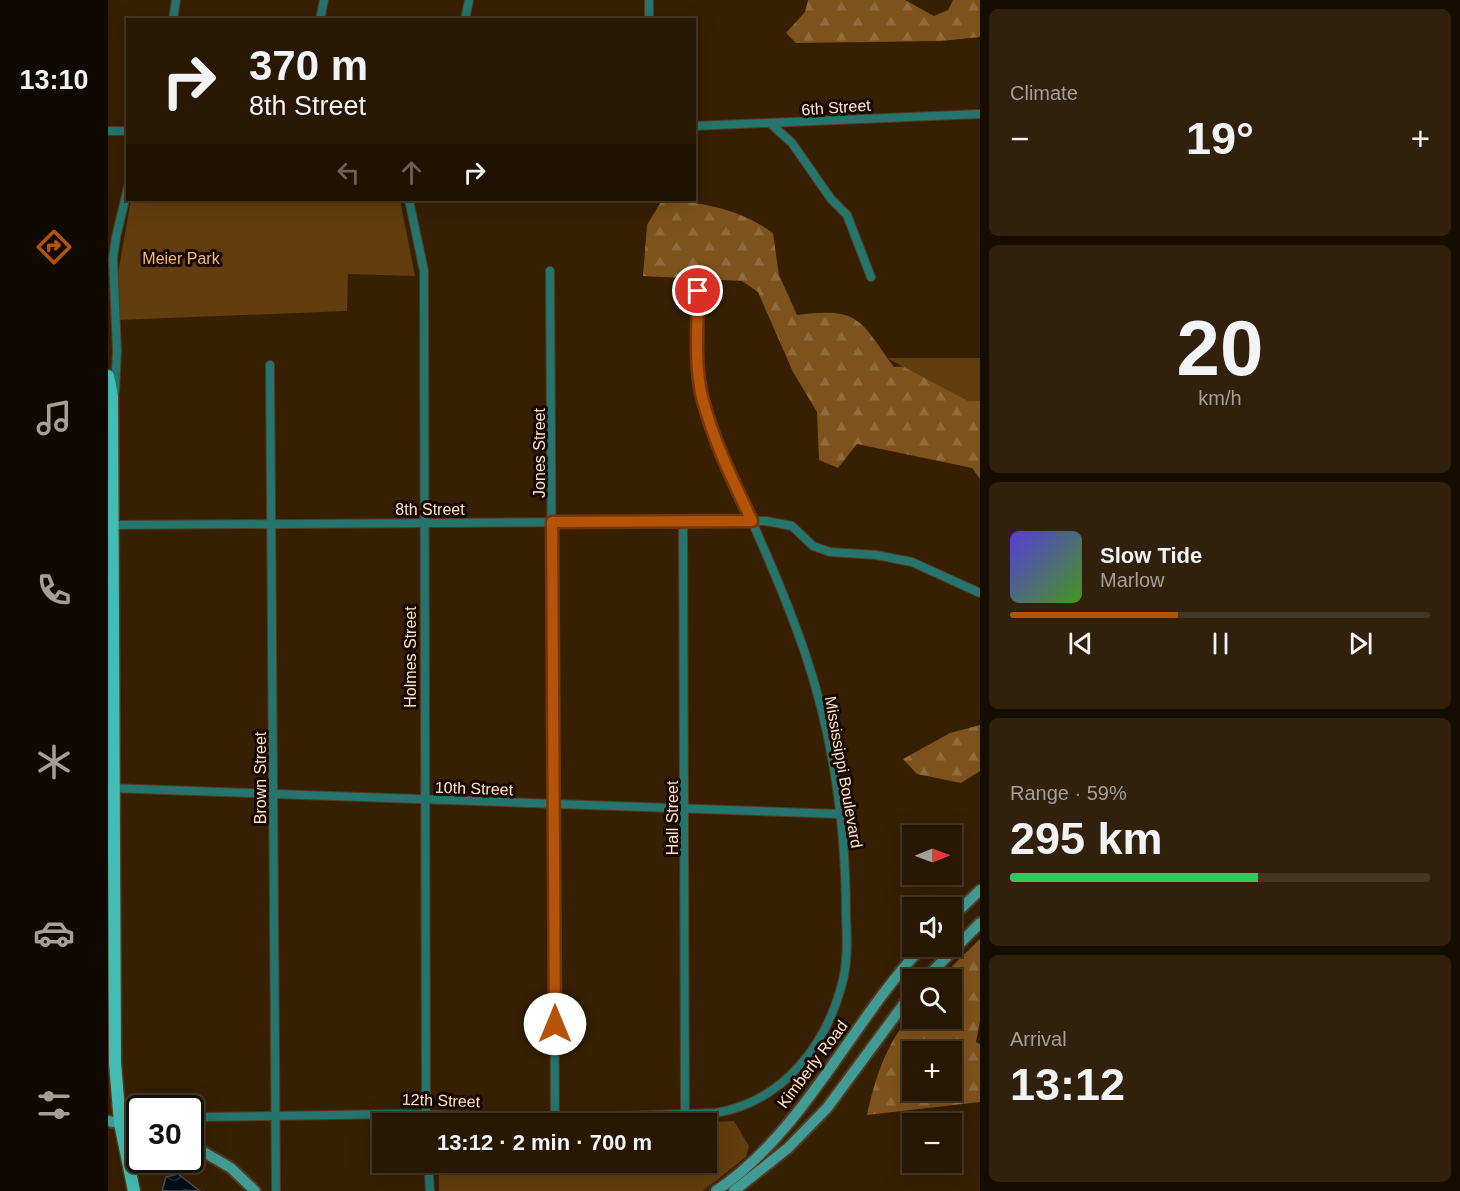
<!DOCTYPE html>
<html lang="en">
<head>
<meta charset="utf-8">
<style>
  :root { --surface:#281702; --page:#30200c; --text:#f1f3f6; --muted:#a59f99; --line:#443624; --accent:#b45309 }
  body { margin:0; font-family:Arial,sans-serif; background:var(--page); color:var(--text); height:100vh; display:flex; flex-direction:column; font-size:22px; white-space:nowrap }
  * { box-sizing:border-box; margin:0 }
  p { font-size:20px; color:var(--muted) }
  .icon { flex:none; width:33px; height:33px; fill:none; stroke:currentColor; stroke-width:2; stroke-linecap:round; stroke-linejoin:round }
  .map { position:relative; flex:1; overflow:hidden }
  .panel { display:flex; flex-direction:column; gap:9px; padding:9px; background:#160d01; width:480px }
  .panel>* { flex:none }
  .hud { position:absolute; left:18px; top:18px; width:570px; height:183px; border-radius:0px; box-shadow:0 6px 24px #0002,0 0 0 2px var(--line); background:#281702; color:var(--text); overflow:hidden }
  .needle { width:39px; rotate:89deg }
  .buttons { position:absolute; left:794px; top:825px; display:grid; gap:12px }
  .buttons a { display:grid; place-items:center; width:60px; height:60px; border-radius:0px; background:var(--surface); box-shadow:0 6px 24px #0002,0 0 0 2px var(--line); font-size:30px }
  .speed { position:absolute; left:18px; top:1095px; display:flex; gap:12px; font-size:30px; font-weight:700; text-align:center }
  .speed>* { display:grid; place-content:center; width:78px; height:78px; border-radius:50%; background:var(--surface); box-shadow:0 6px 24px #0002,0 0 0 2px var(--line); line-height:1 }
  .speed .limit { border:3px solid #111; border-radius:9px; background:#fff; color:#111 }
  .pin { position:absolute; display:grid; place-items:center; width:51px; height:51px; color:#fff; margin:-26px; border:3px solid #fff; border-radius:50%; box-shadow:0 2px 6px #0007 }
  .me { position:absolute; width:66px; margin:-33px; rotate:0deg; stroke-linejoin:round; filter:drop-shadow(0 0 4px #0008) }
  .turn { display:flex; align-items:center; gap:21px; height:126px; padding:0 24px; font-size:27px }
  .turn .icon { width:78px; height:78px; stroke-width:2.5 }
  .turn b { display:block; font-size:42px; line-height:51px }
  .lanes { display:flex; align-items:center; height:57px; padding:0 24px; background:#0003; justify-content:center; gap:30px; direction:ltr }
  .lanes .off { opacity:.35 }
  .big { font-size:45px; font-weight:800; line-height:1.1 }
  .panel .tile { flex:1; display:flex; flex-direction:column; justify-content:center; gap:9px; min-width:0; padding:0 21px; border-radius:9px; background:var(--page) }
  .panel .dial { align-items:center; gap:0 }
  .dial b { font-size:78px; line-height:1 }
  .song { display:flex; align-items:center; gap:18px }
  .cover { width:72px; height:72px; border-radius:9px; background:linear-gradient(135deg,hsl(250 70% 55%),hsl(100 70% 35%)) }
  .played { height:6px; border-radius:3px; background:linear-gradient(90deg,var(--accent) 40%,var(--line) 40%) }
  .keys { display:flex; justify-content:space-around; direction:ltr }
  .heat { display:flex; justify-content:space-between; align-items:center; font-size:33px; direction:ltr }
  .charge { height:9px; border-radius:4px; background:linear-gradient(90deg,#34c759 59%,var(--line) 0) }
  .trip { position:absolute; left:264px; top:1113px; width:345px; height:60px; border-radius:0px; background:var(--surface); box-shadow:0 6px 24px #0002,0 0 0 2px var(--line); font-weight:800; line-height:60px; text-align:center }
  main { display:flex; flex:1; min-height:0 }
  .dock { display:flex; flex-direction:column; width:108px; justify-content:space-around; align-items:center; background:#100901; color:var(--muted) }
  .dock .icon { width:42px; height:42px }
  .dock .active { color:var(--accent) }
  .dock b { font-size:27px; color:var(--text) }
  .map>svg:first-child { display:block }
  .forest { fill:url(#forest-firs); fill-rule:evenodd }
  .park { fill:#623d0d }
  .water { fill:url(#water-waves); stroke:#4f4e4e; stroke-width:1.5 }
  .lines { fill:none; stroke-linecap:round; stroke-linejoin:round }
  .minor-casing { stroke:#523b1f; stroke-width:10 }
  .secondary-casing { stroke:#523b1f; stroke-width:14 }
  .primary-casing { stroke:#523b1f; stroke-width:15 }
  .minor { stroke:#25746d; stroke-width:8 }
  .secondary { stroke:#429b94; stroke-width:10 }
  .primary { stroke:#43bcb3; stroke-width:12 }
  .route-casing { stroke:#753606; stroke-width:15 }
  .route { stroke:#b45309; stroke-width:10 }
  .labels { text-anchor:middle; stroke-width:6; stroke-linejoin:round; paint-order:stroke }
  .street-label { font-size:16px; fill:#ffe5cb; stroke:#1a0900 }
  .park-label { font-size:16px; fill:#f7ba79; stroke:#1a0900 }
</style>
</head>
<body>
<main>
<nav class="dock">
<b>13:10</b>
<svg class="icon active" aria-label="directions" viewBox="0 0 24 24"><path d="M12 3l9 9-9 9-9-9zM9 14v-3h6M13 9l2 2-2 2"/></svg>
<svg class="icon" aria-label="music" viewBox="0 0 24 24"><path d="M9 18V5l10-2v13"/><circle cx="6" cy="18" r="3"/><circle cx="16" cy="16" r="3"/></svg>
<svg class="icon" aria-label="phone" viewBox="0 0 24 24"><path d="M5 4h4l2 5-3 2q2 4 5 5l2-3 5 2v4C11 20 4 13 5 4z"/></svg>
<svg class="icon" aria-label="climate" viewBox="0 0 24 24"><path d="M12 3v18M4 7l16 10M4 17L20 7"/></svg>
<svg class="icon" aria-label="car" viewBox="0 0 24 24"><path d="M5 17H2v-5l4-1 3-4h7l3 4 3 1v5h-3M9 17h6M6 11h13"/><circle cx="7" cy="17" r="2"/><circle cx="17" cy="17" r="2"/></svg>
<svg class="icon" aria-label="filters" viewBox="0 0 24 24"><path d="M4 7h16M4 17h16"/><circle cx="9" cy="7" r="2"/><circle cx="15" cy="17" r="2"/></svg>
</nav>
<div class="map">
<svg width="872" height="1191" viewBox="0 0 872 1191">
  <defs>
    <pattern id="forest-firs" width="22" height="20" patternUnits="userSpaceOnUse" patternTransform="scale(1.5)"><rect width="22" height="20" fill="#7e521c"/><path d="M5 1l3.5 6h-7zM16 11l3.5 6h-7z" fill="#916b3c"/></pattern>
    <pattern id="water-waves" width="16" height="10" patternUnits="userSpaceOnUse" patternTransform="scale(1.5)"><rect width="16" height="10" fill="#030d18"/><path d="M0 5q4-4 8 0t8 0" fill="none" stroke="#293038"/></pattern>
  </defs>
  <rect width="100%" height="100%" fill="#361f03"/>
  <g class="forest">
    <polygon points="700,0 797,0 826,16 840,10 845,0 872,0 872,37 833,41 688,43 678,33 697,12"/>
    <path d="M 554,200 C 594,202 632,209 665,233 L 671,275 L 689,315 C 752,307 751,319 786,367 L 872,362 L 872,479 L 864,468 L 749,444 L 730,468 L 711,460 L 709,412 L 685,372 L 650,292 L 634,281 L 535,276 L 539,225 Z"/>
    <polygon points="872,725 872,771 853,783 809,774 795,759 842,733"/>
    <path d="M 872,939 L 872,1021 L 868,1042 L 872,1044 L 872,1102 L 759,1115 C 768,1075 778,1045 804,1013 L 804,1018 L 843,1018 L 843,980 L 831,979 ZM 804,1052 L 843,1052 L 843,1090 L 804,1090 Z"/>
  </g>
  <g class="park">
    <polygon points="23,200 292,200 307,276 240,274 239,311 10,320 10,273"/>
    <polygon points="779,358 872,358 872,401 860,401"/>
    <polygon points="626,1121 641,1146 638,1157 595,1191 331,1191 331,1163 598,1162 598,1124 586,1123"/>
  </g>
  <polygon class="water" points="70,1174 92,1191 54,1191 58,1177"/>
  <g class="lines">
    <defs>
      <g id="minor">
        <polyline points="541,0 541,20"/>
        <polyline points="65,20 68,0"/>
        <polyline points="212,20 216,0"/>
        <polyline points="357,20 361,0"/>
        <polyline points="663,124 684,143 723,199 739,215 763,277"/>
        <polyline points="586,126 872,114"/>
        <polyline points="0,131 20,131"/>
        <polyline points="301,200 316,271 318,1124"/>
        <polyline points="442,271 447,1118"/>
        <polyline points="162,365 168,1191"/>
        <polyline points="7,391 9,351 5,259 8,237 20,187"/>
        <polyline points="575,521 577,1114"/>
        <polyline points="3,525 658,521 684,526 705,546 722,552 768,555 804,562 872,593"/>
        <polyline points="1,788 732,814"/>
        <path d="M 88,1114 L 95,1117 L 290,1114 L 447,1118 L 608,1113 C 676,1101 719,1045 735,980 C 740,960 739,936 738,916 C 738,827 725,735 696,650 C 680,604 661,559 641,515 C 624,477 603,437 594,396 C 587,362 590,326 589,291"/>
        <polyline points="320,1162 322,1191"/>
      </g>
      <g id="secondary">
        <polyline points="843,918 872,890"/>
        <polyline points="816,980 872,923"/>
        <polyline points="0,1121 32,1128"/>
        <polyline points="82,1144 123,1168 147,1191"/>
        <path d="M 608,1191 C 696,1132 743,1022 815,946"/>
        <polyline points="626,1191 680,1148 719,1108 804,993"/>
      </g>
      <polyline id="primary" points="0,376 4,396 7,1063 12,1123 26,1191"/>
    </defs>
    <use href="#minor" class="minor-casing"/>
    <use href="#secondary" class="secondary-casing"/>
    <use href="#primary" class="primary-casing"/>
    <use href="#minor" class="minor"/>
    <use href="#secondary" class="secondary"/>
    <use href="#primary" class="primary"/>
  </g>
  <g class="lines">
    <defs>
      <path id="route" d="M 447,1024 L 444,522 L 644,521 C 625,481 605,440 594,397 C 586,363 590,326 590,291"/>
    </defs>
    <use href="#route" class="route-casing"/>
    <use href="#route" class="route"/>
  </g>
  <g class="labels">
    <g class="street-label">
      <text transform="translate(728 107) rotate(-4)" y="6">6th Street</text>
      <text transform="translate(431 453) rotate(-90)" y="6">Jones Street</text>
      <text x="322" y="515">8th Street</text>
      <text transform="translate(302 657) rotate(-90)" y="6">Holmes Street</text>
      <text transform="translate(736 772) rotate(80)" y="6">Mississippi Boulevard</text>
      <text transform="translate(152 778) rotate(-90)" y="6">Brown Street</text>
      <text transform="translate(366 788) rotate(2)" y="6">10th Street</text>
      <text transform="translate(564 818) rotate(-90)" y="6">Hall Street</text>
      <text transform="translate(704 1064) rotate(-53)" y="6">Kimberly Road</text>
      <text transform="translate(333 1100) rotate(2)" y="6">12th Street</text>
    </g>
    <g class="park-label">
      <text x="73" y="264">Meier Park</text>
    </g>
  </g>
</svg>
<div class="buttons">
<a><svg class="needle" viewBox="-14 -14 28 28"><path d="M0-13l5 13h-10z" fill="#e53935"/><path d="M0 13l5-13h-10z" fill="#a59f99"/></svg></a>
<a><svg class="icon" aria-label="sound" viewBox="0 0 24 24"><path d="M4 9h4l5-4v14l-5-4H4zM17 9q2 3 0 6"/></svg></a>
<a><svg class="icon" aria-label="search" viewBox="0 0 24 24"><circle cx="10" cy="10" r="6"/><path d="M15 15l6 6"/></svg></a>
<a>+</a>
<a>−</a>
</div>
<div class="speed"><div class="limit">30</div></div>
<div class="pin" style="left:590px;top:291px;background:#d93025"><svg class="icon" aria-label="arrive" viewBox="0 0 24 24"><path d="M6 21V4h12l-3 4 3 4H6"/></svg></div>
<svg class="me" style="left:447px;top:1024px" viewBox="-20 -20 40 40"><circle r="19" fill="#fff"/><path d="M0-13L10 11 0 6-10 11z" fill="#b45309"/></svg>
<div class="trip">13:12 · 2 min · 700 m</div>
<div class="hud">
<div class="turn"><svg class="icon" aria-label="right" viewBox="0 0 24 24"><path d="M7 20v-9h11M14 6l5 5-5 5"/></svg><div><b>370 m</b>8th Street</div></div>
<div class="lanes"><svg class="icon off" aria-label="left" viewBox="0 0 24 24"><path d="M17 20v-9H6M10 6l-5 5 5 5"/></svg><svg class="icon off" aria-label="ahead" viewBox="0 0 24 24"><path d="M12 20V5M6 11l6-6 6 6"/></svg><svg class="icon" aria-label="right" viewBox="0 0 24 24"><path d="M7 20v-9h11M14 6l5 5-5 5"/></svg></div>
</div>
</div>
<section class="panel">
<div class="tile"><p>Climate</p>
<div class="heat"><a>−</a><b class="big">19°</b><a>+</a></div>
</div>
<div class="tile dial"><b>20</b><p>km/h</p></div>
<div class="tile">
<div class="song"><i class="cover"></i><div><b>Slow Tide</b><p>Marlow</p></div></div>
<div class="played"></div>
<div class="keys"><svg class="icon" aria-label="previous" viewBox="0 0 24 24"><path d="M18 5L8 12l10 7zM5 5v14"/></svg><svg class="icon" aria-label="pause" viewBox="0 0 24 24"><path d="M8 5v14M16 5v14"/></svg><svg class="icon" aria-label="next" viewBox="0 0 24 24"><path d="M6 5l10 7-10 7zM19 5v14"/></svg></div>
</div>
<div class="tile"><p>Range · 59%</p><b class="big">295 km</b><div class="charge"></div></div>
<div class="tile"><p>Arrival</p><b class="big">13:12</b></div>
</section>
</main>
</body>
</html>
